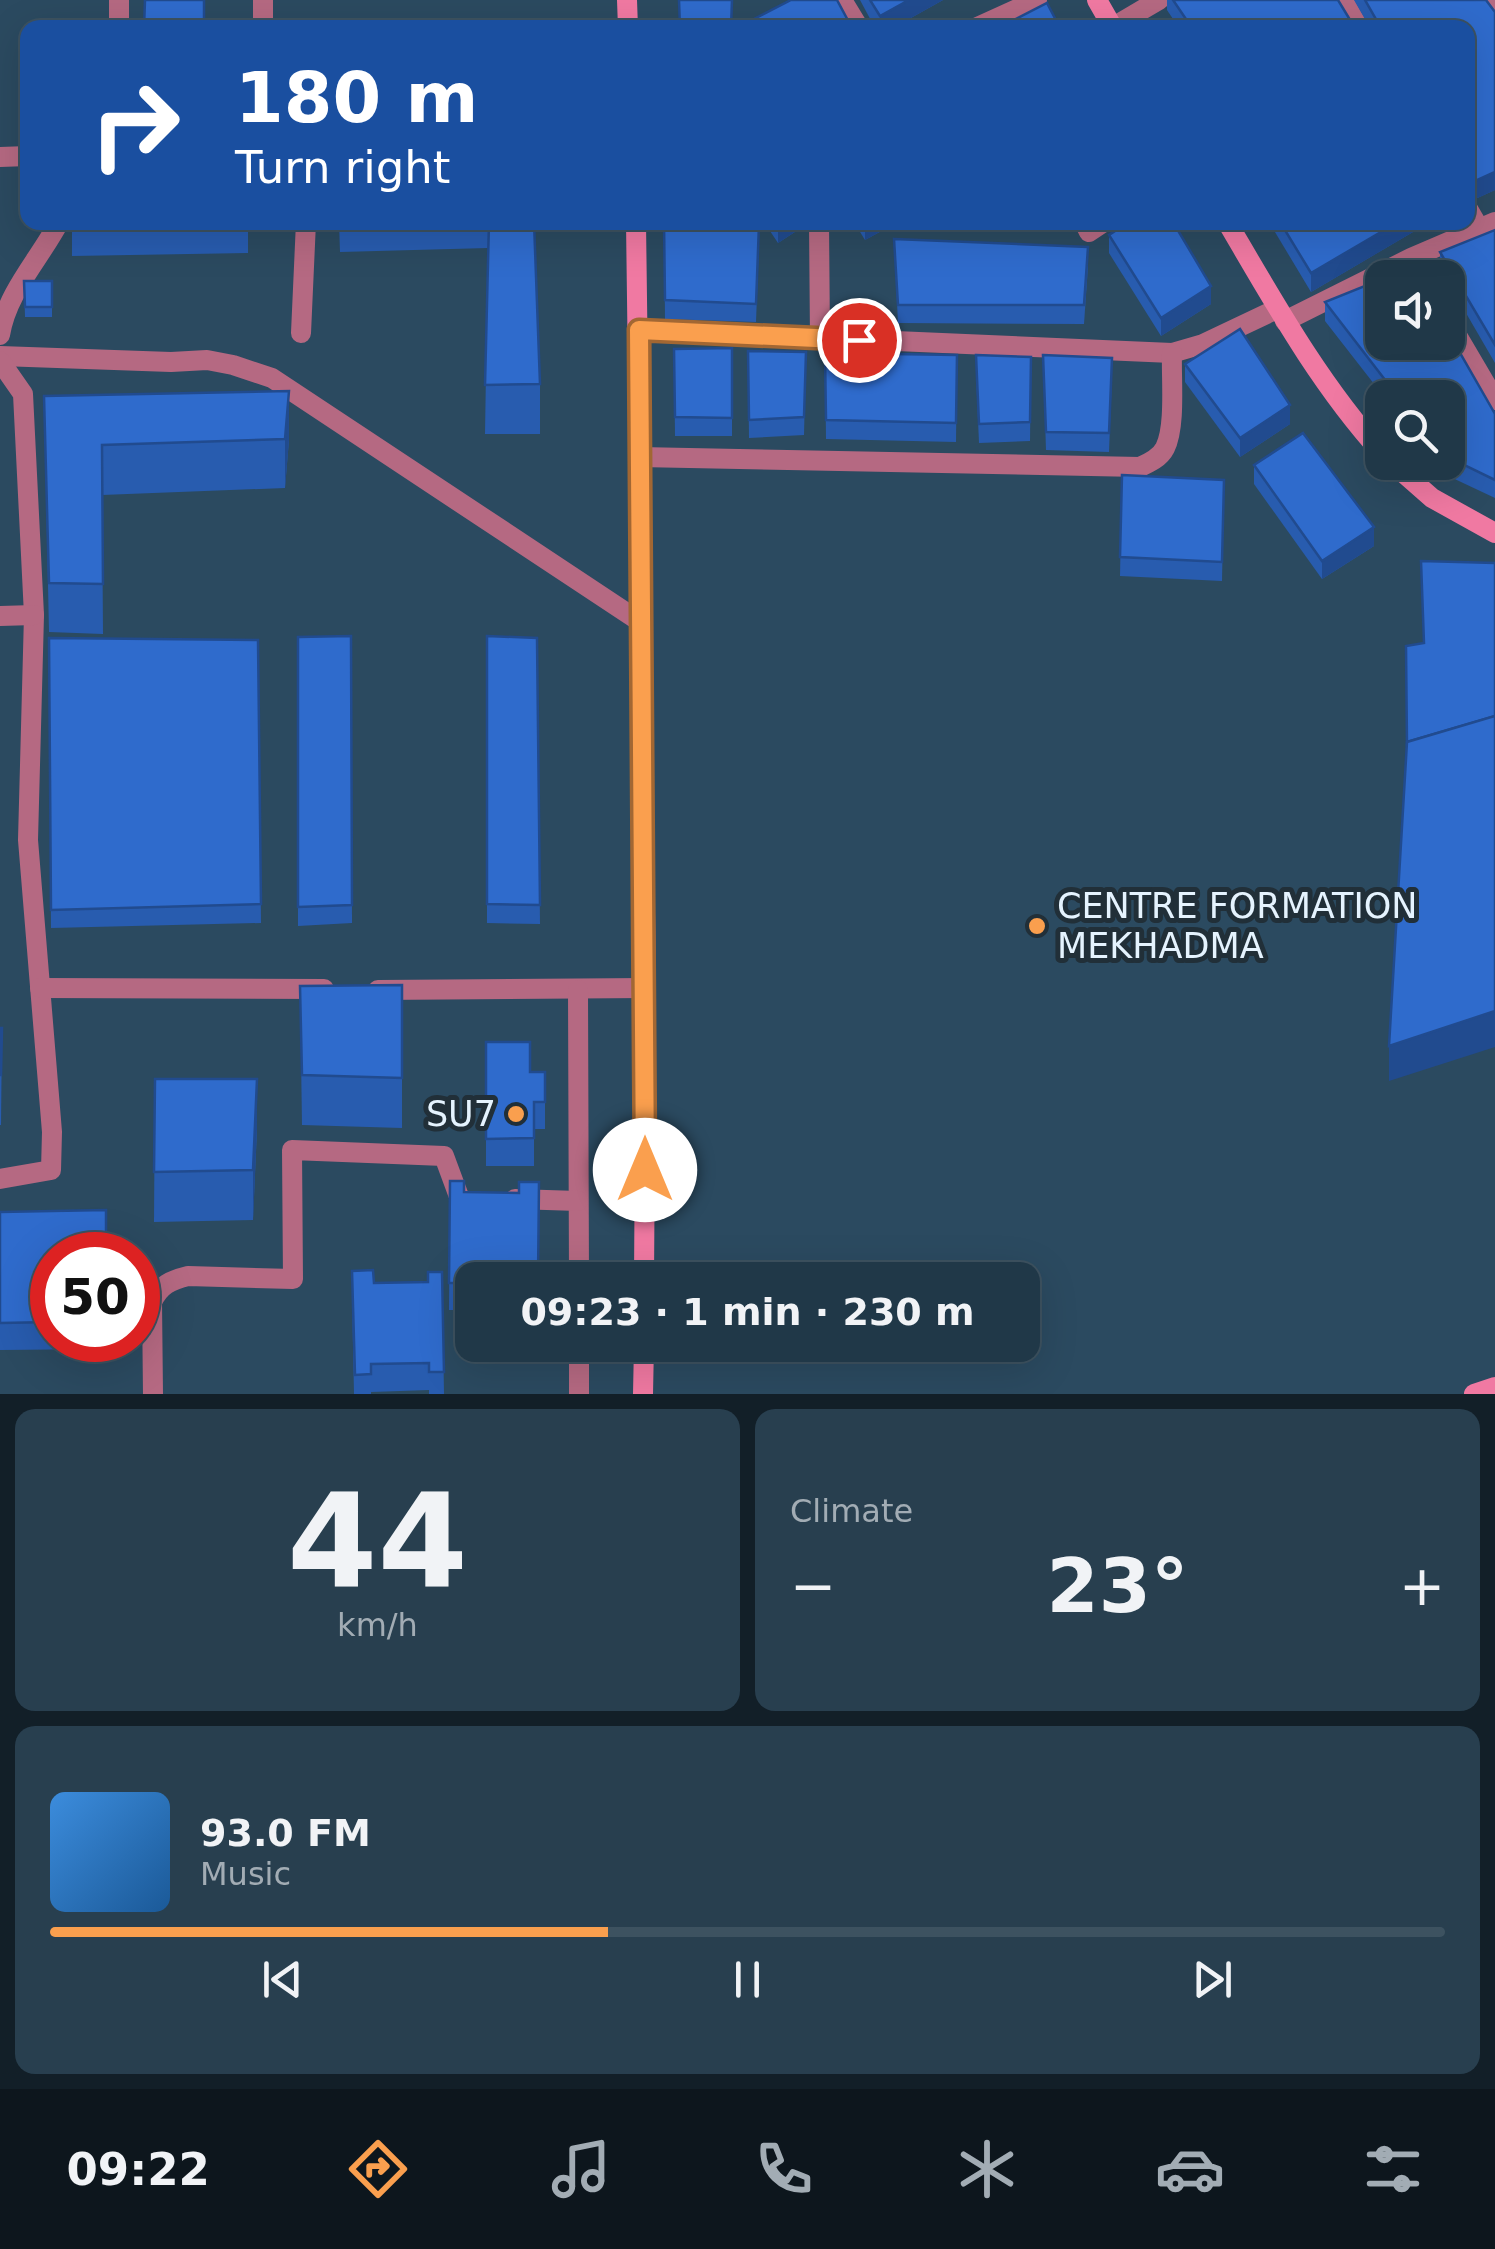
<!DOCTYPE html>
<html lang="en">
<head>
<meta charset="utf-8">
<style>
  :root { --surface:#203848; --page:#283f4f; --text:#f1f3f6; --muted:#a2acb4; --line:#3d5260; --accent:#fa9f4e }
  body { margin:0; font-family:"DejaVu Sans",sans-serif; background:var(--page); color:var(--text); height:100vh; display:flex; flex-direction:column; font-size:38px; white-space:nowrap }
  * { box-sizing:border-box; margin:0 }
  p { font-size:32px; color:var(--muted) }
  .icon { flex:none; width:55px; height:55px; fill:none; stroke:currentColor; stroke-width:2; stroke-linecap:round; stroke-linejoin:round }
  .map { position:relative; height:1394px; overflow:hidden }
  .sheet { display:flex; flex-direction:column; gap:15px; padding:15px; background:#121f28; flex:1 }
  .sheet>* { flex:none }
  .banner { position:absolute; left:20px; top:20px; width:1455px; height:210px; border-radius:20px; box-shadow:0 10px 40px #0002,0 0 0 2px var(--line); background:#1a4fa0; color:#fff; overflow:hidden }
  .tools { position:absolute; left:1365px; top:260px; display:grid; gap:20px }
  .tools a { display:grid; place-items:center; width:100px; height:100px; border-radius:20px; background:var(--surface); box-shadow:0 10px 40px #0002,0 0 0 2px var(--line); font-size:50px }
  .speed { position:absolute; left:30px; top:1232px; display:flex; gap:20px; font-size:50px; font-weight:700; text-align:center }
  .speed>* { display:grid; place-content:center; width:130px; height:130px; border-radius:50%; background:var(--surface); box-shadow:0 10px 40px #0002,0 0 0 2px var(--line); line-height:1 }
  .speed .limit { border:15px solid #d22; background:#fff; color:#111 }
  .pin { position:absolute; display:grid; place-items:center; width:85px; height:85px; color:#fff; margin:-42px; border:5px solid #fff; border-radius:50%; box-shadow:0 2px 10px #0007 }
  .me { position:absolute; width:110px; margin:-55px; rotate:0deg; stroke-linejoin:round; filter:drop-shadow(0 0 8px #0008) }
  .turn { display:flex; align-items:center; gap:35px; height:210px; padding:0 50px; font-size:45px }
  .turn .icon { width:130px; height:130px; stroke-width:2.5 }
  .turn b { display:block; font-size:70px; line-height:85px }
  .big { font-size:75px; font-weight:600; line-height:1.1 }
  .sheet .card { flex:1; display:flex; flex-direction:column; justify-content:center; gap:15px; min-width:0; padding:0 35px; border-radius:20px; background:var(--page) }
  .sheet .dial { align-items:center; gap:0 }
  .dial b { font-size:130px; line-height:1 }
  .song { display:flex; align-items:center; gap:30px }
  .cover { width:120px; height:120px; border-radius:15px; background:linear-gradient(135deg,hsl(210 70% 55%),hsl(210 70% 35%)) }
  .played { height:10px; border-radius:5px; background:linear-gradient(90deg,var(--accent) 40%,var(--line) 40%) }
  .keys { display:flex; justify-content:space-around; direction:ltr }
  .heat { display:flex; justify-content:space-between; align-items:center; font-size:55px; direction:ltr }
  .sheet .tiles { flex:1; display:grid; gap:15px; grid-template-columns:1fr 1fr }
  .card:last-child { grid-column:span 2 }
  .trip { position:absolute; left:455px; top:1262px; width:585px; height:100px; border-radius:20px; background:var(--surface); box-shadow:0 10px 40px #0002,0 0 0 2px var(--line); font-weight:600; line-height:100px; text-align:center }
  .tab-bar { display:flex; height:160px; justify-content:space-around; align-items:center; background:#0d161d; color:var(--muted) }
  .tab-bar .icon { width:70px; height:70px }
  .tab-bar .current { color:var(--accent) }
  .tab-bar b { font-size:45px; color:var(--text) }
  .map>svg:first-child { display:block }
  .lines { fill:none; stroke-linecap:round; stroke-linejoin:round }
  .minor { stroke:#b56982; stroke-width:20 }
  .secondary { stroke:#f079a2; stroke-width:20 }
  .wall { fill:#285caf }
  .shaded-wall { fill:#214b8f }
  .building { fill:#2f6bcc; stroke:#214b8f; stroke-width:2.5 }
  .route-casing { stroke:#a26733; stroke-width:25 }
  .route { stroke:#fa9f4e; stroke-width:18 }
  .poi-dot { fill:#fa9f4e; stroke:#212f38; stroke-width:4 }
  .labels { text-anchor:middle; stroke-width:10; stroke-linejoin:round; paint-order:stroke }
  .poi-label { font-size:35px; fill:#e5f3fe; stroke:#212f38; text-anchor:start }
</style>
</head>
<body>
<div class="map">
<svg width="1495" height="1394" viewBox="0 0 1495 1394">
  <rect width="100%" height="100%" fill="#2b4a60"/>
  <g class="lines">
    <g class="minor">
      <polyline points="263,0 263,28"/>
      <polyline points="842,0 859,28"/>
      <polyline points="1343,0 1359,28"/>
      <polyline points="1488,0 1495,9"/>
      <polyline points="1113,27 1159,0"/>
      <polyline points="119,28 119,0"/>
      <polyline points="975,28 1037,0"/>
      <polyline points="0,157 28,156"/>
      <polyline points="1468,209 1479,228"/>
      <polyline points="819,222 820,339"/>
      <polyline points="1084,222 1089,232 1104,222"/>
      <polyline points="1448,320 1495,400"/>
      <polyline points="1285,321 1411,258 1495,222"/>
      <polyline points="639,330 1172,353 1203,344 1277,309"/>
      <polyline points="301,333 306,222"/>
      <path d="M 0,335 C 7,292 39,260 59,222"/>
      <polyline points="0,356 171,362 207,360 233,365 272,378 642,623"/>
      <polyline points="0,361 23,394 34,615 28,840 52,1132 51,1170 0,1179"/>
      <path d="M 639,457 L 1140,467 C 1149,463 1160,458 1165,448 C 1176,426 1171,378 1172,353"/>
      <polyline points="0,616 34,615"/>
      <polyline points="40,988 324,989"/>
      <polyline points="378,990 646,988"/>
      <polyline points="578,990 579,1280"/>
      <polyline points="515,1199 578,1201"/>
      <polyline points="579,1345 579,1394"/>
      <path d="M 153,1394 L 152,1302 C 160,1285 171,1280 188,1276 L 293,1279 L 292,1150 L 444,1156 L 461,1202"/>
    </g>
    <g class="secondary">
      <polyline points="627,0 628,28"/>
      <polyline points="1097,0 1113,28"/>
      <polyline points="636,222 646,988 644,1280"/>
      <path d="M 1227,222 C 1274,302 1320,385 1382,453"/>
      <polyline points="1391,462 1432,498 1495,533"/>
      <polyline points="643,1394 644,1345"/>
      <polyline points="1474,1394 1495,1387"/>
    </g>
  </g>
  <g class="wall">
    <polygon points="860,0 943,0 893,28 875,28"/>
    <polygon points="1167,0 1338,0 1355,28 1179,28 1167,10"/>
    <polygon points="1354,0 1486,0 1495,12 1495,190 1473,200 1468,192 1468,28 1370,28"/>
    <polygon points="72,222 248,222 248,253 72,256"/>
    <polygon points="339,222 534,222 540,384 540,434 485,434 488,248 340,252"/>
    <polygon points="664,222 759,242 756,322 665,319"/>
    <polygon points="764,222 801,222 801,228 778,243"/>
    <polygon points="854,222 898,222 865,240"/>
    <polygon points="1269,222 1430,222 1311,292"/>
    <polygon points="1495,230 1495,363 1448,282 1448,278 1445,278 1440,270 1440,252"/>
    <polygon points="1109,235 1211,304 1161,336 1109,253"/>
    <polygon points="894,239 1088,266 1084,324 898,323"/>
    <polygon points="24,281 52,281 52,317 25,317"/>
    <polygon points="1325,302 1495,414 1495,498 1444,474 1435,462 1448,462 1448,398 1385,398 1325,321"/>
    <polygon points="732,348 732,436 675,436 674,349"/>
    <polygon points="748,351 806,352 804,435 749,438"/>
    <polygon points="825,353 957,355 956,442 826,439"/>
    <polygon points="1043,355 1112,376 1109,452 1046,450"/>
    <polygon points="1031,357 1030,441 979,443 976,373"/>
    <polygon points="1185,364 1290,424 1240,457 1185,382"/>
    <polygon points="44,396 289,440 285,488 102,495 103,634 49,632"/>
    <polygon points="1254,465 1374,546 1322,579 1254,484"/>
    <polygon points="1122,475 1224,480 1222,581 1120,576"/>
    <polygon points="351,636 352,923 298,926 298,637"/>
    <polygon points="487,636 537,638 540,924 487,923"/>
    <polygon points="49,638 258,640 261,923 51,928"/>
    <polygon points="402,985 402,1128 302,1125 300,986"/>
    <polygon points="0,1028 2,1028 1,1125 0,1125"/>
    <polygon points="486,1042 530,1072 545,1072 545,1129 534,1129 534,1166 486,1166"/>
    <polygon points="155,1079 257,1129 253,1220 154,1222"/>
    <polygon points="450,1181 464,1192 538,1280 472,1280 472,1299 463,1299 462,1310 449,1310"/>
    <polygon points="0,1212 52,1255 52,1340 107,1340 107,1349 0,1350"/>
    <polygon points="442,1272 444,1394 429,1394 429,1390 371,1392 371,1394 354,1394 352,1298 428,1282"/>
  </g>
  <g class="shaded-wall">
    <polygon points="909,0 943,0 893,28 880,28 880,16"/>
    <polygon points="1495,172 1495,190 1473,200 1473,182"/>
    <polygon points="781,222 801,222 801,228 778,243 778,225"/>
    <polygon points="865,222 898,222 865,240"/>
    <polygon points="1398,222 1430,222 1311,292 1311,273"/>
    <polygon points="1211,286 1211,304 1161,336 1161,318"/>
    <polygon points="289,391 289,440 285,488 285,439"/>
    <polygon points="1290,405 1290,424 1240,457 1240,438"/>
    <polygon points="1374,527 1374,546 1322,579 1322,561"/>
    <polygon points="1495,1011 1495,1047 1389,1081 1389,1046"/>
    <polygon points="257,1079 257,1129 253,1220 253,1170"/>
  </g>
  <g class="building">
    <polygon points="145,0 204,0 204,28 144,28"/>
    <polygon points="679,0 732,0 731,28 680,28"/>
    <polygon points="791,0 837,0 852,28 756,28 752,20"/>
    <polygon points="870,0 909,0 880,16"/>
    <polygon points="1173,0 1338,0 1355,28 1192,28"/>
    <polygon points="1365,0 1486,0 1495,12 1495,172 1473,182 1468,173 1468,28 1381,28"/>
    <polygon points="1047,3 1060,28 1002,26"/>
    <polygon points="489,222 534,222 540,384 485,385"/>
    <polygon points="664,222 759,224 756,304 665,300"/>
    <polygon points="1129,222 1173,222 1211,286 1161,318 1109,235"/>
    <polygon points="1280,222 1398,222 1311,273"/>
    <polygon points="1495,230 1495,345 1440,252"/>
    <polygon points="894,239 1088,247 1084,305 898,305"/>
    <polygon points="1410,267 1416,278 1385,278"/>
    <polygon points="1382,279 1382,342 1448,342 1448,332 1495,414 1495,480 1448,457 1448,398 1399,398 1325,302"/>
    <polygon points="24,281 52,281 52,307 25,307"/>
    <polygon points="1240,329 1290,405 1240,438 1185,364"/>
    <polygon points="732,348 732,418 675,417 674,349"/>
    <polygon points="748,351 806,352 804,417 749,420"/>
    <polygon points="825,353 957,355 956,423 826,420"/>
    <polygon points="976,355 1031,357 1030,422 979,424"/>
    <polygon points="1043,355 1112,358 1109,433 1046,432"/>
    <polygon points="289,391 285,439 102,445 103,584 49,583 44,396"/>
    <polygon points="1303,433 1374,527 1322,561 1254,465"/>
    <polygon points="1122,475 1224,480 1222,562 1120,557"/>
    <polygon points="1421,561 1495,563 1495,716 1407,742 1407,746 1406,646 1424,643"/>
    <polygon points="351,636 352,905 298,907 298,637"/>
    <polygon points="487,636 537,638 540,905 487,904"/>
    <polygon points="49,638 258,640 261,904 51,910"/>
    <polygon points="1495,716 1495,1011 1389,1046 1407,742"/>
    <polygon points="402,985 402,1078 302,1075 300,986"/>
    <polygon points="0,1028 2,1028 1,1075 0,1075"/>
    <polygon points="486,1042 530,1042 530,1072 545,1072 545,1102 534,1102 534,1138 486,1139"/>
    <polygon points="155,1079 257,1079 253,1170 154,1172"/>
    <polygon points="450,1181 464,1181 464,1192 519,1193 519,1182 539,1182 538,1280 516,1280 516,1272 463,1272 462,1283 449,1283"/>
    <polygon points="106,1210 106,1255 52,1255 52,1322 0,1323 0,1212"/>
    <polygon points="373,1270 374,1283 428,1282 428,1272 442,1272 444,1372 429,1372 429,1363 371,1364 371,1374 355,1375 352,1271"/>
  </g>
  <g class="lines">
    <defs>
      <polyline id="route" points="645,1170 639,330 859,340"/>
    </defs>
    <use href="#route" class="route-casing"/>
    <use href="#route" class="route"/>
  </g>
  <g class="poi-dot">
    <circle cx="1037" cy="926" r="10"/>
    <circle cx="516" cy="1114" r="10"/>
  </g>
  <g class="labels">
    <g class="poi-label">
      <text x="1057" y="918">CENTRE FORMATION<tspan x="1057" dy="40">MEKHADMA</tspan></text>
      <text x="496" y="1126" text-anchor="end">SU7</text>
    </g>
  </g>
</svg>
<div class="tools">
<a><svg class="icon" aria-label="sound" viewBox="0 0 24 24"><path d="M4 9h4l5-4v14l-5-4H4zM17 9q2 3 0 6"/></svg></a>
<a><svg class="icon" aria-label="search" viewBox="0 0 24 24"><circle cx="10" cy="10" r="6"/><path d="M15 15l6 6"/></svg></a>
</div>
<div class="speed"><div class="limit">50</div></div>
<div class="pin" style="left:859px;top:340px;background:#d93025"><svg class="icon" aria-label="arrive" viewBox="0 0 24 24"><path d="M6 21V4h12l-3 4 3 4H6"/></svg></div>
<svg class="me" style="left:645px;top:1170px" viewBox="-20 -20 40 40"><circle r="19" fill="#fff"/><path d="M0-13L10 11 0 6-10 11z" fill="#fa9f4e"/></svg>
<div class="trip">09:23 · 1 min · 230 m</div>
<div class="banner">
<div class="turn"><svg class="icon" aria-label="right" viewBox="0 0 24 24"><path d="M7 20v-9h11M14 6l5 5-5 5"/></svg><div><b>180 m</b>Turn right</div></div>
</div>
</div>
<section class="sheet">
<div class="tiles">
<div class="card dial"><b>44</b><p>km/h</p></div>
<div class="card"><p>Climate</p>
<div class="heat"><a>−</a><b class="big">23°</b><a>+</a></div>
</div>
<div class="card">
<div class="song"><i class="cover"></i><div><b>93.0 FM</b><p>Music</p></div></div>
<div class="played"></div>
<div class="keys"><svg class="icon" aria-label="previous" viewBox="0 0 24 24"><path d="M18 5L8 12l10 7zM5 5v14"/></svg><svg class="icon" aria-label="pause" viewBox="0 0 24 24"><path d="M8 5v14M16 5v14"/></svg><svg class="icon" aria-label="next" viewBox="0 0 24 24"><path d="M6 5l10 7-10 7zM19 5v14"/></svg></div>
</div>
</div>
</section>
<nav class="tab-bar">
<b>09:22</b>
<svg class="icon current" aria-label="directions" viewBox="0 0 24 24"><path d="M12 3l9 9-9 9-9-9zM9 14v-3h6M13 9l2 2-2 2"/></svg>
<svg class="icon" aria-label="music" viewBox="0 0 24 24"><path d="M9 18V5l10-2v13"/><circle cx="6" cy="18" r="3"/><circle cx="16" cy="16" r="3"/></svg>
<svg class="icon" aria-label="phone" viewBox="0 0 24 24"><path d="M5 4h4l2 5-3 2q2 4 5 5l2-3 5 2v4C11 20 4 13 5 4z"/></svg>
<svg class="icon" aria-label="climate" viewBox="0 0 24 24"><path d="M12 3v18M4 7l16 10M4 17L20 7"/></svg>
<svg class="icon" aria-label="car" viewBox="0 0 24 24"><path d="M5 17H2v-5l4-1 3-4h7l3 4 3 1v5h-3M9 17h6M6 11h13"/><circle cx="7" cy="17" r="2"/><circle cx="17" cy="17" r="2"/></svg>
<svg class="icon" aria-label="filters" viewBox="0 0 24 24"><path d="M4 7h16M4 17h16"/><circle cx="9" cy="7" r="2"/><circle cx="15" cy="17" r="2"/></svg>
</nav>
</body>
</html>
